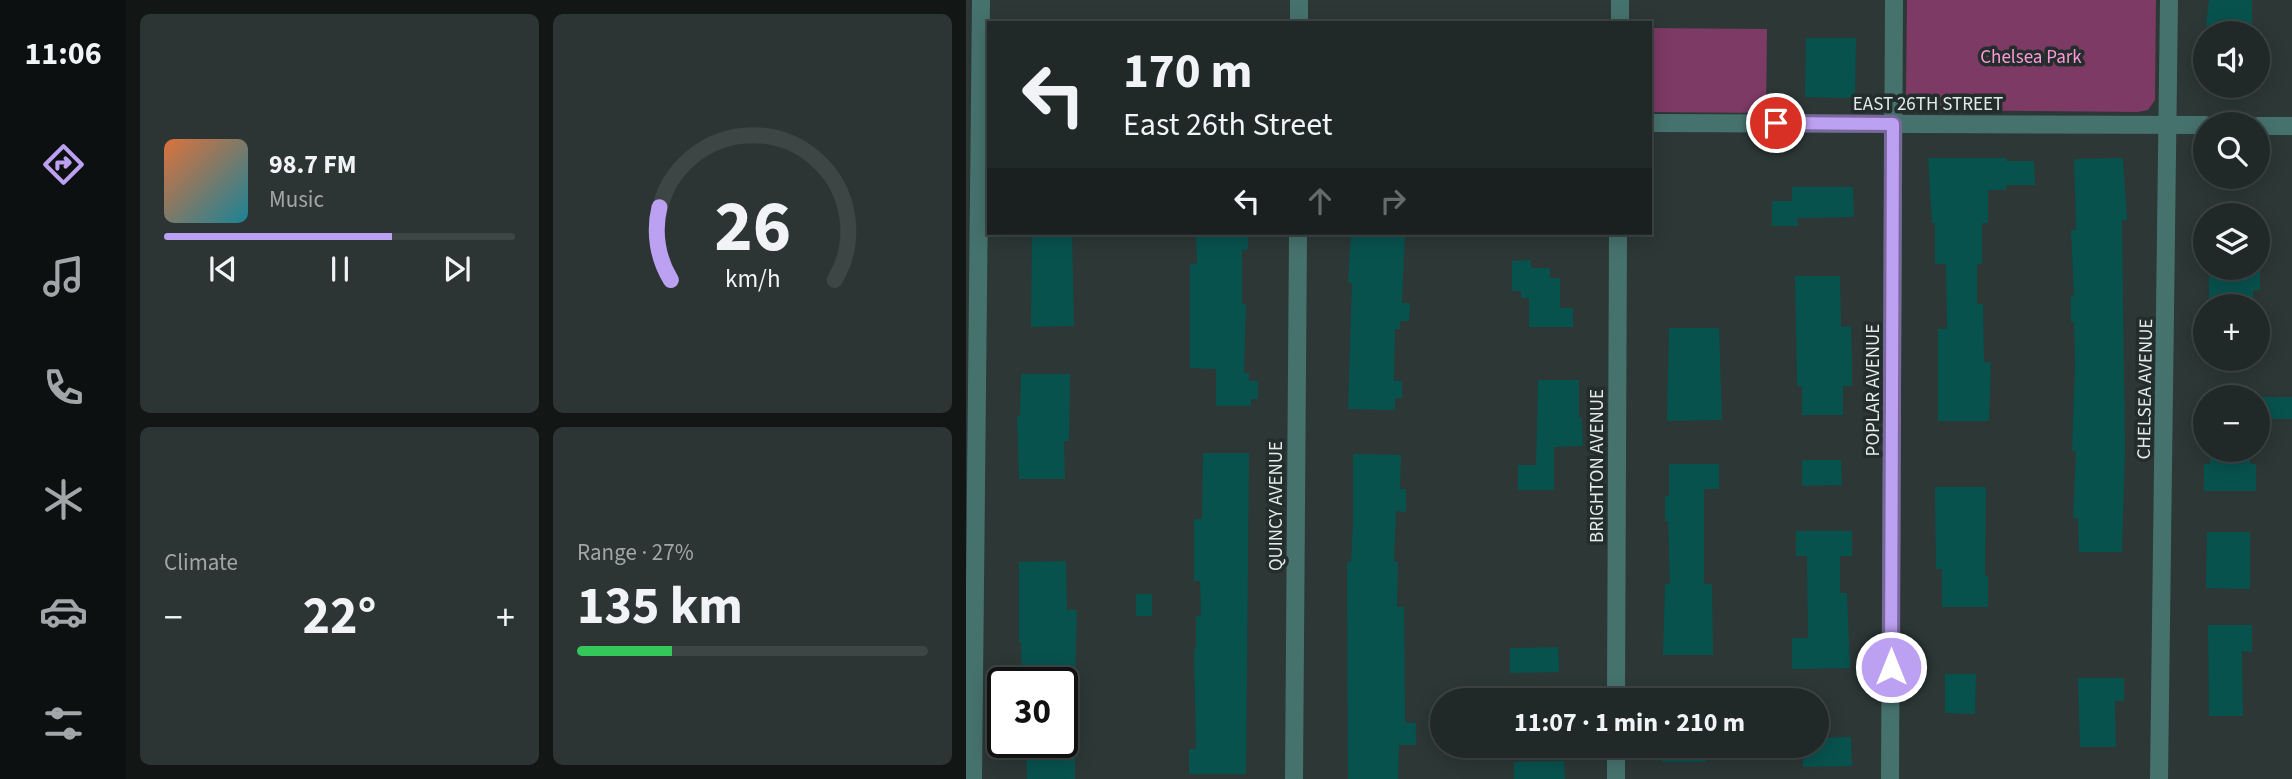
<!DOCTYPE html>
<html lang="en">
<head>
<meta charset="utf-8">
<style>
  :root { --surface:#212928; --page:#2d3534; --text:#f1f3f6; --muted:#a2a6a8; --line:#3e4545; --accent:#bca0f2 }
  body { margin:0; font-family:"Source Sans 3",sans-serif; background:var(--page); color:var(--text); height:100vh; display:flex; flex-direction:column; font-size:26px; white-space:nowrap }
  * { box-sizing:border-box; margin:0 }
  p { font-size:23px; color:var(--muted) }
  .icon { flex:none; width:38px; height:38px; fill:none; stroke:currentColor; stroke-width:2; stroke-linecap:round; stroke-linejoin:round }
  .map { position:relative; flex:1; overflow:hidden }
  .panel { display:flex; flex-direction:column; gap:14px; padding:14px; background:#121716; width:840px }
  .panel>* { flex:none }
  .banner { position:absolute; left:21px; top:21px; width:665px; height:214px; border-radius:0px; box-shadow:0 4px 18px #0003,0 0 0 2px var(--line); background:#212928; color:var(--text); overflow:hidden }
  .fabs { position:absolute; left:1227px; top:21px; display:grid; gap:14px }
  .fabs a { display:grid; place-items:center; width:77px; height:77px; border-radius:50%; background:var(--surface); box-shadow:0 4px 18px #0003,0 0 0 2px var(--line); font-size:35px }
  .speed { position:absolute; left:21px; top:667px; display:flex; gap:14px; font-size:35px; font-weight:700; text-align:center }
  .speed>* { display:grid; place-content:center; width:91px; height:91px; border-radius:50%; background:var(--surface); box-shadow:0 4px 18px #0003,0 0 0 2px var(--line); line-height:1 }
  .speed .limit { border:4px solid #111; border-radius:10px; background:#fff; color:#111 }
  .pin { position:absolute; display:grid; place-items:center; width:60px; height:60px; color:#fff; margin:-30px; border:4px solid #fff; border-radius:50%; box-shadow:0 2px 7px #0007 }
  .me { position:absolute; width:77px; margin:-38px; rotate:0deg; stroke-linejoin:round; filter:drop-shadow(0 0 5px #0008) }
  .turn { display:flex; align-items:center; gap:24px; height:147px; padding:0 21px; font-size:32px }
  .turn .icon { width:91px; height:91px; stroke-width:2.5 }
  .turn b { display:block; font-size:49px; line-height:60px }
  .lanes { display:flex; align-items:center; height:66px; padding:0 21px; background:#0003; justify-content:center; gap:35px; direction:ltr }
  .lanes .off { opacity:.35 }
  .big { font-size:52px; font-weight:700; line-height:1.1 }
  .panel .widget { flex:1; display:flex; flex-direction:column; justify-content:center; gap:10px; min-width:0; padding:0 24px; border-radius:10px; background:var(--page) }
  .panel .dial { align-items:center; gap:0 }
  .dial svg { height:182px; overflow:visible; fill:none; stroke:var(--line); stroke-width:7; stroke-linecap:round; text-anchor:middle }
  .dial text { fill:var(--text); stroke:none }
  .song { display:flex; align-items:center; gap:21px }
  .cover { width:84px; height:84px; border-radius:10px; background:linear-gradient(135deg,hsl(20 70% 55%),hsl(190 70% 35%)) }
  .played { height:7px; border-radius:4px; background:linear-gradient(90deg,var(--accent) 65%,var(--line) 65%) }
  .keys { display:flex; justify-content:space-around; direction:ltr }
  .heat { display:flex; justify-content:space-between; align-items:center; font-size:38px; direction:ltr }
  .charge { height:10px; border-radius:5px; background:linear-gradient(90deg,#34c759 27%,var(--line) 0) }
  .panel .tiles { flex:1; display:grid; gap:14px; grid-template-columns:repeat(2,1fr) }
  .trip { position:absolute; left:464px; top:688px; width:399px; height:70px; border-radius:35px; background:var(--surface); box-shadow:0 4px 18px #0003,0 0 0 2px var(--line); font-weight:700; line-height:70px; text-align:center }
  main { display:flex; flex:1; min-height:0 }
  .tab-bar { display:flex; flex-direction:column; width:126px; justify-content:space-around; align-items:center; background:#0d1010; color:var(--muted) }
  .tab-bar .icon { width:49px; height:49px }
  .tab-bar .current { color:var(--accent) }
  .tab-bar b { font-size:32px; color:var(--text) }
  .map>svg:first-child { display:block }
  .green { fill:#7c3a64 }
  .building { fill:#08524e }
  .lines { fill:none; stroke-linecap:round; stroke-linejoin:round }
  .minor { stroke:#46726e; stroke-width:18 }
  .route-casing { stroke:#7a689d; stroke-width:18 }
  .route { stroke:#bca0f2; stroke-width:12 }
  .labels { text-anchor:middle; stroke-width:7; stroke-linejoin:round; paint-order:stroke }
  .park-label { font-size:19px; fill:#fd99d7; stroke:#232d2c }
  .street-label { font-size:19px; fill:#e3eae9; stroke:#232d2c }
</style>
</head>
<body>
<main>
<nav class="tab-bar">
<b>11:06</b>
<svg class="icon current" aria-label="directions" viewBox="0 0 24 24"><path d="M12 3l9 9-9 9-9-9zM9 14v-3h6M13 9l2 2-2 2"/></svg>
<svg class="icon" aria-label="music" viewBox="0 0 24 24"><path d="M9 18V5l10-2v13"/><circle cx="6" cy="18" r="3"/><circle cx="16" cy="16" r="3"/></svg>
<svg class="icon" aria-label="phone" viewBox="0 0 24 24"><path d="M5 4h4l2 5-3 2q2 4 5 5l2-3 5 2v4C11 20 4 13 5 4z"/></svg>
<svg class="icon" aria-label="climate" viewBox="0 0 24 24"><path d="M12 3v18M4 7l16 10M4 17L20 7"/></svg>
<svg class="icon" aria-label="car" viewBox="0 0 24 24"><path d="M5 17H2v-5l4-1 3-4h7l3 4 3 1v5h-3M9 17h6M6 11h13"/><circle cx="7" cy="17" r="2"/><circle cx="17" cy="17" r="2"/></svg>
<svg class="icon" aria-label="filters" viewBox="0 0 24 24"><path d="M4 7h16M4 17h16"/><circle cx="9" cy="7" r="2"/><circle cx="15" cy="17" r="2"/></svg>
</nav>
<section class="panel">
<div class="tiles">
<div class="widget">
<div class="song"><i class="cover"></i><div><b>98.7 FM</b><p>Music</p></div></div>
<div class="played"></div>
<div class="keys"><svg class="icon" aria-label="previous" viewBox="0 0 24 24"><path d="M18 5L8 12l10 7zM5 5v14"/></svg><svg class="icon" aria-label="pause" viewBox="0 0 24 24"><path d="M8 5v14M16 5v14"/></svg><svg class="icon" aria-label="next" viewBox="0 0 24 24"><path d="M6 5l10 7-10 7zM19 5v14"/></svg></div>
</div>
<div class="widget dial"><svg viewBox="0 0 100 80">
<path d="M14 69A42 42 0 1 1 86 69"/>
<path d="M14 69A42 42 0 0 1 9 37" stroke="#bca0f2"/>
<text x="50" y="56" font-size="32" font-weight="700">26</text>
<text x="50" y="72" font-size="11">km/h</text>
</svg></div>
<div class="widget"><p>Climate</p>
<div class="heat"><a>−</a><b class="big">22°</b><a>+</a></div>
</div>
<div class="widget"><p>Range · 27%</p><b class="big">135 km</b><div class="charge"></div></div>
</div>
</section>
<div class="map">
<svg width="1326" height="779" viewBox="0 0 1326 779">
  <rect width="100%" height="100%" fill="#2c3736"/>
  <g class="green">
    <path d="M 941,0 L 1190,0 L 1189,100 L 1182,110 L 1172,112 L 952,110 C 942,107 941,101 940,92 Z"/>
    <polygon points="684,28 801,29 800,113 684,112"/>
  </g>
  <g class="building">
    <polygon points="1243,0 1286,0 1286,27 1240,26"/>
    <polygon points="840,38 890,38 889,98 839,97"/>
    <polygon points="962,158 1040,158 1040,161 1068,161 1069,185 1040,185 1040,190 1022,190 1022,223 1016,223 1016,264 1011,264 1011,304 1017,304 1018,362 1025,362 1023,421 972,421 972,329 981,329 980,264 969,264 969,223 966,223"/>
    <polygon points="1157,158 1161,220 1156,220 1159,450 1156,552 1113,552 1112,518 1107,518 1110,451 1106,451 1109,364 1108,322 1105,322 1105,295 1108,296 1105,230 1110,230 1108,159"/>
    <polygon points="826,187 887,187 888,217 831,218 832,226 806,226 806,201 826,201"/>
    <polygon points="66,233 106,233 108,326 65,327"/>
    <polygon points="230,233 282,233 282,250 276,250 276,304 280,304 278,373 283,373 283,381 292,381 292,399 285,399 285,406 250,406 250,369 224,368 224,264 231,264"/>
    <polygon points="385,233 439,233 436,303 444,303 443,321 434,321 434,329 429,329 428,381 436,381 436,398 429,398 429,410 382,409 386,283 382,282"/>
    <polygon points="565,260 565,268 584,268 584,278 594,278 594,308 607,308 607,327 563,327 563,298 555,298 555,291 546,291 546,261"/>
    <polygon points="1243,268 1294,268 1294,290 1287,290 1287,306 1243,306"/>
    <polygon points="829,276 874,276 875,327 885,326 886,360 886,386 877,386 877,415 836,415 836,386 831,386"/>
    <polygon points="703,328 753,328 756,420 701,421"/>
    <polygon points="55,374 104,374 103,441 98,441 99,479 53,479 51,416 54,416"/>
    <polygon points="572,380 613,380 613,418 616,418 617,446 588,447 588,490 552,490 552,465 570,465"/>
    <rect x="1292" y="397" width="34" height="22"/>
    <polygon points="1244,450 1284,450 1284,464 1290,464 1290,491 1238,491 1238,464 1244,464"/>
    <polygon points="237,453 283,453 280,774 223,774 223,749 230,749 228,649 230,649 230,616 235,616 234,581 228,581 228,519 236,519"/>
    <polygon points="387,454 435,455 434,489 440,489 440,512 430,511 428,562 432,562 431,607 438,607 439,718 440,723 450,723 450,745 433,745 432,779 382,779 381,562 385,562 387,522"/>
    <polygon points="836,460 875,460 876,485 836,486"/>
    <polygon points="703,464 753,464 753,489 738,489 738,584 746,584 747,655 697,655 699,584 704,584 702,521 699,521 699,496 703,496"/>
    <polygon points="969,487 1020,487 1019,576 1022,576 1022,607 976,607 976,569 970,569"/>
    <polygon points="830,531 886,531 886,556 874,556 874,593 881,593 884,668 826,669 826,638 842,638 841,556 830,556"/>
    <polygon points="1241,532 1284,532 1284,589 1240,588"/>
    <polygon points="100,561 101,610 111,610 109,682 56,682 55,642 53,642 53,562"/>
    <rect x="170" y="594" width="16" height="22"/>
    <polygon points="1242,625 1286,625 1286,652 1276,651 1277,716 1243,716"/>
    <polygon points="592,647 593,672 544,673 544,648"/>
    <polygon points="979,674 1010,674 1009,714 979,713"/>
    <polygon points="1112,678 1158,678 1158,701 1149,701 1150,747 1114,747"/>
    <polygon points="885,737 886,766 837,767 837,746 850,746 850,738"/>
    <polygon points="109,743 109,779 61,779 60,744"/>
    <rect x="696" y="746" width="43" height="16"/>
    <polygon points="598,761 599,779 548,779 548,762"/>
  </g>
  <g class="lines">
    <g class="minor">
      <polyline points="333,23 333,0"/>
      <polyline points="654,23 654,0"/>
      <polyline points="684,123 1239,125"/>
      <polyline points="1292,126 1326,126"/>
      <polyline points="650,700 652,233"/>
      <polyline points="7,779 15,0"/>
      <polyline points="328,779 332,233"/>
      <polyline points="650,779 650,746"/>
      <polyline points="924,779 928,0"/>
      <polyline points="1193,779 1203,0"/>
    </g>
  </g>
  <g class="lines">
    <defs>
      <polyline id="route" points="810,123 927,124 925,667"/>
    </defs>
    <use href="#route" class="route-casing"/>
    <use href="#route" class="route"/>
  </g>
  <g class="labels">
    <g class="park-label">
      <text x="1065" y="63">Chelsea Park</text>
    </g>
    <g class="street-label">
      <text x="962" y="110">EAST 26TH STREET</text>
      <text transform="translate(1178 389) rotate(-89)" y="7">CHELSEA AVENUE</text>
      <text transform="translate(906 390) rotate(-90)" y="7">POPLAR AVENUE</text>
      <text transform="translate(630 466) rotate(-90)" y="7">BRIGHTON AVENUE</text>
      <text transform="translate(309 506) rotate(-90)" y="7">QUINCY AVENUE</text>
    </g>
  </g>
</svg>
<div class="fabs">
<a><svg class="icon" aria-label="sound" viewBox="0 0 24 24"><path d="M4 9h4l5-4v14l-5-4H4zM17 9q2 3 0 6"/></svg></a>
<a><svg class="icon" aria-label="search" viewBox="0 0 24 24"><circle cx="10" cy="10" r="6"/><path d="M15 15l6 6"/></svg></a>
<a><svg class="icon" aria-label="layers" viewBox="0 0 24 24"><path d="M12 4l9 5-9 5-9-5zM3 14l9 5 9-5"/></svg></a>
<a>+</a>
<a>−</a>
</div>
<div class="speed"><div class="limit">30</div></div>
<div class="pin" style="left:810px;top:123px;background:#d93025"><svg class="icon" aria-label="arrive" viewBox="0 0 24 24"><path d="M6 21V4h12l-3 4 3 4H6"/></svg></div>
<svg class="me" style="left:925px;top:667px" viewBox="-20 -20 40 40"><circle r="17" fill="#bca0f2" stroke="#fff" stroke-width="3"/><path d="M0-11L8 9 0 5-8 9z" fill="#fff"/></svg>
<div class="trip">11:07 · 1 min · 210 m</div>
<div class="banner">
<div class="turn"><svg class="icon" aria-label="left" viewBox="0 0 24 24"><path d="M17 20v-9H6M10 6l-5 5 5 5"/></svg><div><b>170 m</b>East 26th Street</div></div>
<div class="lanes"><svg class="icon" aria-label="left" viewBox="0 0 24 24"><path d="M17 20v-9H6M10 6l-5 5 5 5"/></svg><svg class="icon off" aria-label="ahead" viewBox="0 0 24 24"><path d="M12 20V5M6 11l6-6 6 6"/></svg><svg class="icon off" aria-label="right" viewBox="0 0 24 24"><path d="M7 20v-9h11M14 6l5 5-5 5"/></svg></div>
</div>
</div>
</main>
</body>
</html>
